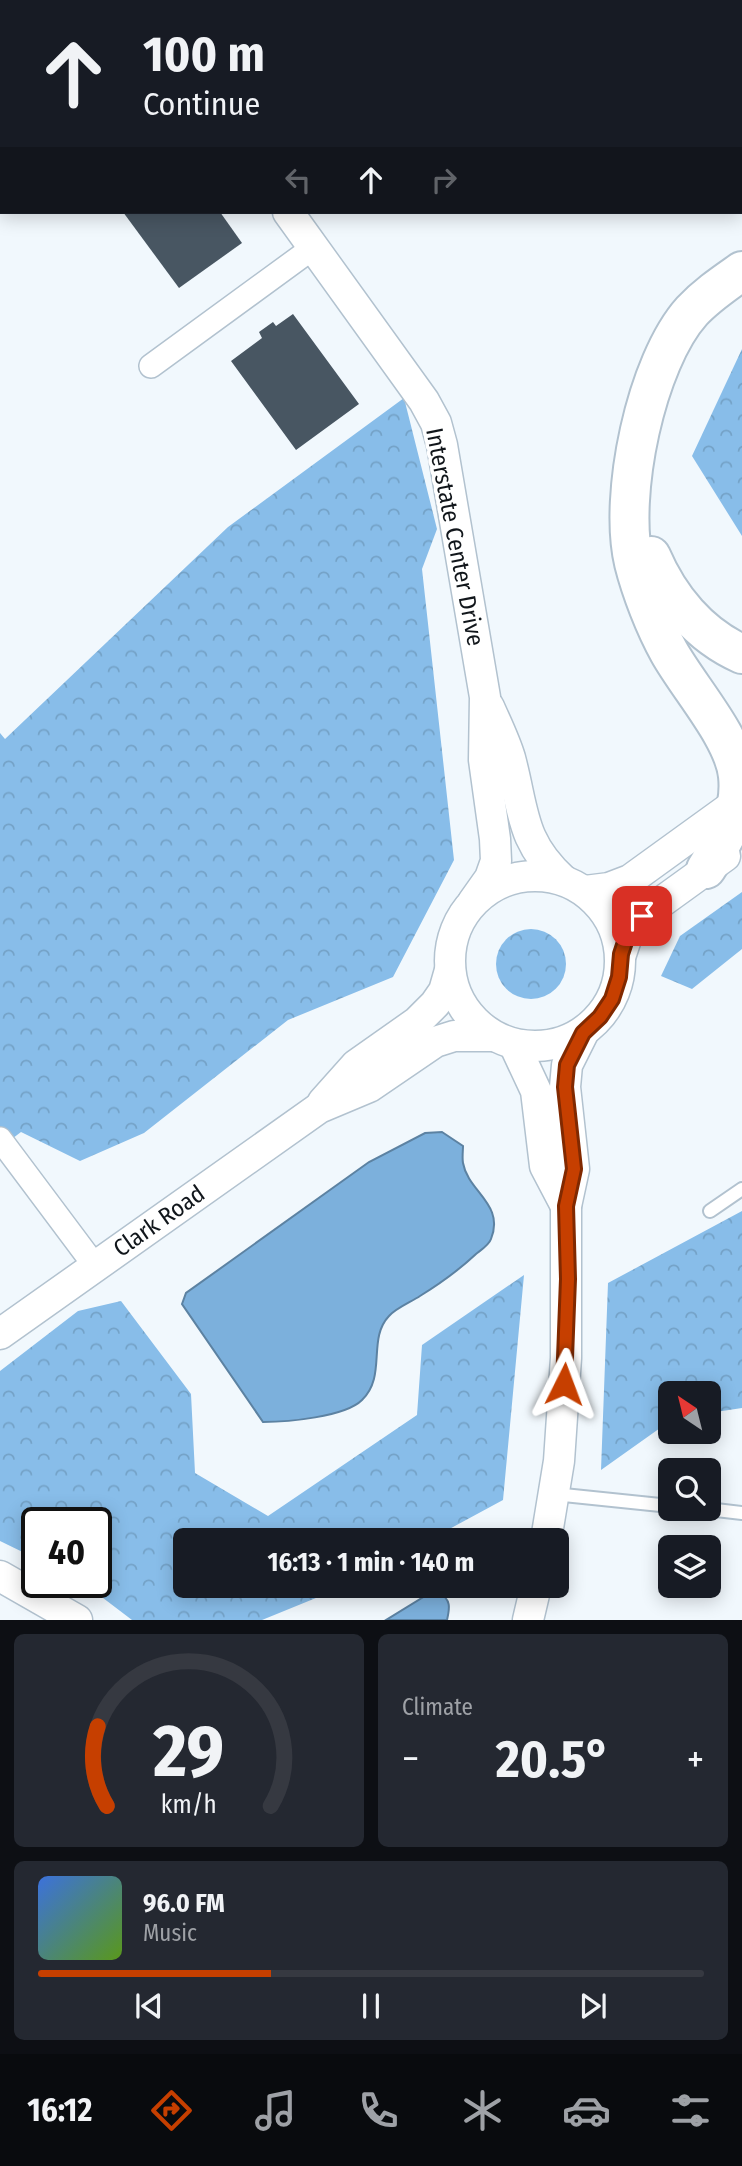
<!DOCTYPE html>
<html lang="en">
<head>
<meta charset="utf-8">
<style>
  :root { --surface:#171b24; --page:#242831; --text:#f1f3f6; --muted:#9ea1a6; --line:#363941; --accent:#c63f00 }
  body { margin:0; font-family:"Fira Sans Condensed",sans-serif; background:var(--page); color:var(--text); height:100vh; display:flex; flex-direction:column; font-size:26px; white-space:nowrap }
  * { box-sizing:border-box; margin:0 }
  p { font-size:23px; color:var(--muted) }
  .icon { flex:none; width:38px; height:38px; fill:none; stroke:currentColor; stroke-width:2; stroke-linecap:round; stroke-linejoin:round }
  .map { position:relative; height:1620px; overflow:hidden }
  .drawer { display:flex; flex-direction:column; gap:14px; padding:14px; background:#0d0f14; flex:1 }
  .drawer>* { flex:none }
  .hud { position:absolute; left:0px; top:0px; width:742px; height:214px; box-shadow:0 4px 18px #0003; background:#171b24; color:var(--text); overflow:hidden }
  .needle { width:46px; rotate:325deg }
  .buttons { position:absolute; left:658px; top:1381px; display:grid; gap:14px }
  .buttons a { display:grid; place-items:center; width:63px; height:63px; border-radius:10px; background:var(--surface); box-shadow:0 4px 18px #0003; font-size:35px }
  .speed { position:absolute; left:21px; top:1507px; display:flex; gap:14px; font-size:35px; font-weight:700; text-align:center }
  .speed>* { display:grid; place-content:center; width:91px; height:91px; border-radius:50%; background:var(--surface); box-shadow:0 4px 18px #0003; line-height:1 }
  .speed .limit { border:4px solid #111; border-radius:10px; background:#fff; color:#111 }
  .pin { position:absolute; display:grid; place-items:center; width:60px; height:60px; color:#fff; margin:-30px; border-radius:14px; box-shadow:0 4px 10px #0006 }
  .me { position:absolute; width:77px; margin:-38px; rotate:3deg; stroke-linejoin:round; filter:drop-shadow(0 0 5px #0008) }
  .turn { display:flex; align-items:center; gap:24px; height:147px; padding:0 28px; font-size:32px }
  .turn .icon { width:91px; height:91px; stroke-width:2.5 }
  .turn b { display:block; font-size:49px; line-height:60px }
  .lanes { display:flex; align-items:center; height:66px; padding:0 28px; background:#0003; justify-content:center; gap:35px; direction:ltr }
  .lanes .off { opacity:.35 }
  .big { font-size:52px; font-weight:700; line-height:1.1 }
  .drawer .card { flex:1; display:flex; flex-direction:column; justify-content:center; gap:10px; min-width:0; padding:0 24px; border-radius:10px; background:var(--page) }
  .drawer .dial { align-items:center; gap:0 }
  .dial svg { height:182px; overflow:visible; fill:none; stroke:var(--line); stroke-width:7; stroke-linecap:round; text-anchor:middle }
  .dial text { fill:var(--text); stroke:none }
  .song { display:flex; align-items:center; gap:21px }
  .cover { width:84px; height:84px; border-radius:10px; background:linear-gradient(135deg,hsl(220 70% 55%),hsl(90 70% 35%)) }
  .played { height:7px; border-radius:4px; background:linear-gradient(90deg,var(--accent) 35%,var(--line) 35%) }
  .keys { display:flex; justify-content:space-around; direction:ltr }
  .heat { display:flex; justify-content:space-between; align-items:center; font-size:38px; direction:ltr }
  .drawer .tiles { flex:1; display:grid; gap:14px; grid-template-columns:1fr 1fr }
  .card:last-child { grid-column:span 2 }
  .trip { position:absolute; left:173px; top:1528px; width:396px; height:70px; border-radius:10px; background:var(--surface); box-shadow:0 4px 18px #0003; font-weight:700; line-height:70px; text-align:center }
  .tabs { display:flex; height:112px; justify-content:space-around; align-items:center; background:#090b0e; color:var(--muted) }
  .tabs .icon { width:49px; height:49px }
  .tabs .current { color:var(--accent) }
  .tabs b { font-size:32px; color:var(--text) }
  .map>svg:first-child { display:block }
  .forest { fill:url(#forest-crowns) }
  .water { fill:#7cb0dc; stroke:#5c82a2; stroke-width:2 }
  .building { fill:#485662 }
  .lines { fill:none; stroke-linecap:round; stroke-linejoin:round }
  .service-casing { stroke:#b2c2cf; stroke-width:16 }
  .minor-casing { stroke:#b2c2cf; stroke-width:26 }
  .tertiary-casing { stroke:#b2c2cf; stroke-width:33 }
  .motorway-casing { stroke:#b2c2cf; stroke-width:42 }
  .service { stroke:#fff; stroke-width:12 }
  .minor { stroke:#fff; stroke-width:23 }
  .tertiary { stroke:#fff; stroke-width:30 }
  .motorway { stroke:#fff; stroke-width:38 }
  .route-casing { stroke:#812900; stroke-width:18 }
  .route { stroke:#c63f00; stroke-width:12 }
  .labels { text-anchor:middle; stroke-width:7; stroke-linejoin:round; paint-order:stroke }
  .street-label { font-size:24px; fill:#11161b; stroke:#fff }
</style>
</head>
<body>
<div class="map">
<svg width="742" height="1620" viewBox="0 0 742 1620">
  <defs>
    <pattern id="forest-crowns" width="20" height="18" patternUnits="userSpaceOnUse" patternTransform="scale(1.75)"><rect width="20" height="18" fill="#88bde9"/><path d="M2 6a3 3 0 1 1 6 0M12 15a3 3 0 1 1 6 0" fill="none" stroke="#74a2c7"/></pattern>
  </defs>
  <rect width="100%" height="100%" fill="#f1f8fd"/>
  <g class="forest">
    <polygon points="742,349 742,536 692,456"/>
    <polygon points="404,398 437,529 422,569 454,860 393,977 288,1020 144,1133 80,1161 21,1132 0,1148 0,733 5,739 228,527"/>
    <polygon points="742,892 742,949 692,989 661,976 680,936"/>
    <circle cx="531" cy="964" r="35"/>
    <polygon points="742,1211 742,1408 709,1413 709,1393 670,1393 670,1421 601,1470 608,1283"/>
    <polygon points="524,1275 503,1500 429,1540 186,1540 186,1586 344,1586 338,1589 262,1620 132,1620 82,1582 96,1582 96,1522 37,1522 37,1559 0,1541 0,1371 78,1311 121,1301 191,1394 195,1473 268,1516 417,1415 422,1345"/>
  </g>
  <g class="water">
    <polygon points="331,0 659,0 659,2 332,2"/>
    <path d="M 442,1132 L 463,1146 C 463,1151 462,1158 463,1163 C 468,1192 505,1204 491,1239 C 489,1245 481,1250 476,1254 C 459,1270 441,1283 420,1296 C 411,1302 396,1308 389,1316 C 367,1339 387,1376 362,1400 C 345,1417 287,1422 263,1422 L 182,1304 L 186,1293 L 369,1162 L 425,1133 Z"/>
    <path d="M 439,1592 C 451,1600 450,1607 447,1620 L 386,1620 L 430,1593 Z"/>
  </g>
  <g class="building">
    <polygon points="123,212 220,212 242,243 179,288"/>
    <polygon points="293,314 359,404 296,450 231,361 262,338 259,332 273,322 276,326"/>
  </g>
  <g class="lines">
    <defs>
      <g id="service">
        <polyline points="710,1211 742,1189"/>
        <polyline points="554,1494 670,1506"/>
        <polyline points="699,1508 742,1513"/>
      </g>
      <g id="minor">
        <polyline points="151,366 314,247"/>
        <polyline points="0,1139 95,1266"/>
      </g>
      <g id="tertiary">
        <polyline points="133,0 135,2"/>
        <polyline points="288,212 424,401 436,423 442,445 485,697 484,760 495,839 496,861 490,878 473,902"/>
        <path d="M 489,707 C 496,723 505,741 510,758 C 524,810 520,841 563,880"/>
        <circle cx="535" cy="961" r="85"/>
        <polyline points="585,891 609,888 630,880 742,799"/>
        <polyline points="621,954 627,936 642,916 725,856"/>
        <polyline points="514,1044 536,1091 545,1166 566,1206"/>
        <polyline points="323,1102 356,1065 417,1022 435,1004 444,991 450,970"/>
        <polyline points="0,1334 319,1108 369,1087 435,1042 454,1036 493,1036"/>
        <polyline points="546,1540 559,1461 566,1358 566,1206 574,1169 565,1087 567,1065 583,1033"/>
        <polyline points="0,1576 77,1620"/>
        <polyline points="528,1620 536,1586"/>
      </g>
      <g id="motorway">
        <path d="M 651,556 C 669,598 699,635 742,654"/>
        <path d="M 706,869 C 724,840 742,813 738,776 C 734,737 689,688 669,652 C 655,627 641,591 634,563 C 618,496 646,362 692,311 C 707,295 725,283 742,271"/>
      </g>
    </defs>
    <use href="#service" class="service-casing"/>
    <use href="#minor" class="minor-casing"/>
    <use href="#tertiary" class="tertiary-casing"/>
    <use href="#motorway" class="motorway-casing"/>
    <use href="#service" class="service"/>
    <use href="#minor" class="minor"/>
    <use href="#tertiary" class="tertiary"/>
    <use href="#motorway" class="motorway"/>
  </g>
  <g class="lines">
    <defs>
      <polyline id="route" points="564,1384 568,1279 566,1206 574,1169 565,1087 567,1065 583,1033 600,1017 612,999 619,977 621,954 627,936 642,916"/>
    </defs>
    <use href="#route" class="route-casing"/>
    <use href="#route" class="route"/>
  </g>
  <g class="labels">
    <g class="street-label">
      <text transform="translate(455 537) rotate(79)" y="8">Interstate Center Drive</text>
      <text transform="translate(159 1221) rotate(-35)" y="8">Clark Road</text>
    </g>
  </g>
</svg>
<div class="buttons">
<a><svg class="needle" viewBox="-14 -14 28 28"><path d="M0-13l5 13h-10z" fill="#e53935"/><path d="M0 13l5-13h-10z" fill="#9ea1a6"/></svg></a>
<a><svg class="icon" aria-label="search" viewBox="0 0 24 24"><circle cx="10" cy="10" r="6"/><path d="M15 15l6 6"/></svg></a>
<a><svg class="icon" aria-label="layers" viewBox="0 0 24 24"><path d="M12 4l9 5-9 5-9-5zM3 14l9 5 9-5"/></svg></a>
</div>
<div class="speed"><div class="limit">40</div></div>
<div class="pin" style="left:642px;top:916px;background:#d93025"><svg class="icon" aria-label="arrive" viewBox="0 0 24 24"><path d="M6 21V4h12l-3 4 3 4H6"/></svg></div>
<svg class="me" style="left:564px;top:1384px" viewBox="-20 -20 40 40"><path d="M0-17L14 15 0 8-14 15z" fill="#c63f00" stroke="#fff" stroke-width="4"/></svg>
<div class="trip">16:13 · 1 min · 140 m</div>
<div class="hud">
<div class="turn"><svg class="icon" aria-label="ahead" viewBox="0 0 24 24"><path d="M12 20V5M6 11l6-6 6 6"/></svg><div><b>100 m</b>Continue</div></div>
<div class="lanes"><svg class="icon off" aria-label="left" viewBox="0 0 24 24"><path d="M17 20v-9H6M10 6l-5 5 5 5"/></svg><svg class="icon" aria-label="ahead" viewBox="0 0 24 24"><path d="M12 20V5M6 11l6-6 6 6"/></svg><svg class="icon off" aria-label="right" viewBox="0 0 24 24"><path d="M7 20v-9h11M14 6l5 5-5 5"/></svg></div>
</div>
</div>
<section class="drawer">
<div class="tiles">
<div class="card dial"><svg viewBox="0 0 100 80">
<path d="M14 69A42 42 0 1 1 86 69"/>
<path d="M14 69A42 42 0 0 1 10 34" stroke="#c63f00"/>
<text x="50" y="56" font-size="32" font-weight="700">29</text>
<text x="50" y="72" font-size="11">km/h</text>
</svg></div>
<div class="card"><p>Climate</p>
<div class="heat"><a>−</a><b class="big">20.5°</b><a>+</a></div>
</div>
<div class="card">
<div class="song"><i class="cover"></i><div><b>96.0 FM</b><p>Music</p></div></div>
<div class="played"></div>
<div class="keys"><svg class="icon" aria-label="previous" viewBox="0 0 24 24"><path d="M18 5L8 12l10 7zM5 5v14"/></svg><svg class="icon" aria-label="pause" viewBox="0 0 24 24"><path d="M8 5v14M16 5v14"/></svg><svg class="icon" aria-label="next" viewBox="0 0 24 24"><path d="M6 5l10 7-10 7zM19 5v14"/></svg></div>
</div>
</div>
</section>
<nav class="tabs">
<b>16:12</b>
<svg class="icon current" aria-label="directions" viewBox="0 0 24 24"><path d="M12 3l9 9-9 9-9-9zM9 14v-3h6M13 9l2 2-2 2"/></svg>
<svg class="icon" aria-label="music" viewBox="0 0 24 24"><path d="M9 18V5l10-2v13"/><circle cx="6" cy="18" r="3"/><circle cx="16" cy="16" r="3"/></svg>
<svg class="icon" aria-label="phone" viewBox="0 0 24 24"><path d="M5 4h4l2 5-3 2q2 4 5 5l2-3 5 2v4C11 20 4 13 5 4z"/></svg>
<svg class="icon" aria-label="climate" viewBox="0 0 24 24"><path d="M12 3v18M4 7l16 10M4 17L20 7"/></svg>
<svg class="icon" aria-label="car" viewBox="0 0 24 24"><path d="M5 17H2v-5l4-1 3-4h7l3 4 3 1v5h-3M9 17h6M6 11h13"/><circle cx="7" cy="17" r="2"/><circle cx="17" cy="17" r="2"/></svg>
<svg class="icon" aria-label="filters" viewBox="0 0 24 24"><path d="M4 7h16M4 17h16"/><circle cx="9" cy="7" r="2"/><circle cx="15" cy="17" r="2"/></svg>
</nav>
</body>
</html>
